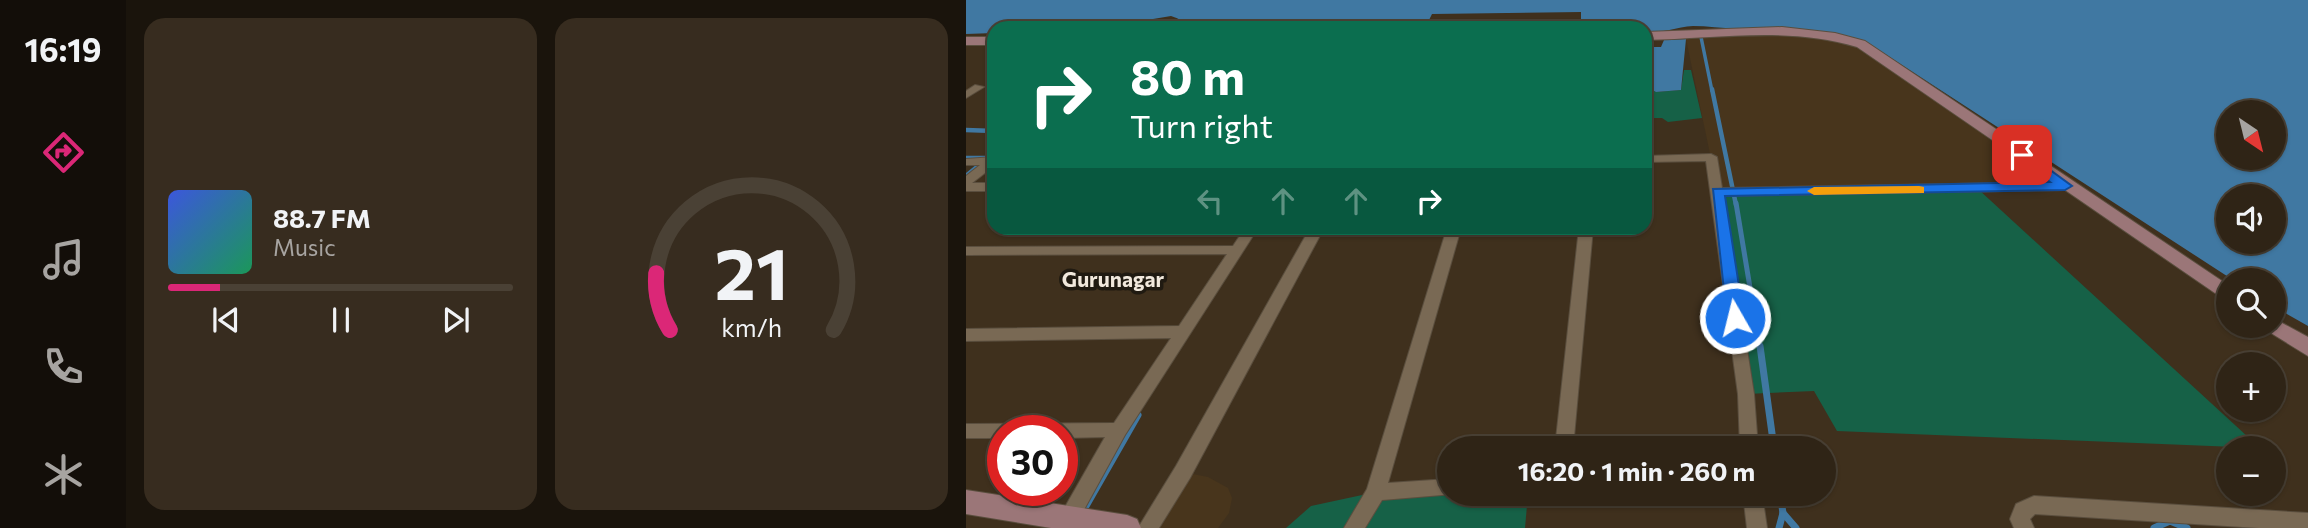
<!DOCTYPE html>
<html lang="en">
<head>
<meta charset="utf-8">
<style>
  :root { --surface:#2f2416; --page:#372c1f; --text:#f1f3f6; --muted:#a7a4a1; --line:#4a4135; --accent:#db2777 }
  body { margin:0; font-family:Commissioner,sans-serif; background:var(--page); color:var(--text); height:100vh; display:flex; flex-direction:column; font-size:26px; white-space:nowrap }
  * { box-sizing:border-box; margin:0 }
  p { font-size:23px; color:var(--muted) }
  .icon { flex:none; width:38px; height:38px; fill:none; stroke:currentColor; stroke-width:2; stroke-linecap:round; stroke-linejoin:round }
  .map { position:relative; flex:1; overflow:hidden }
  .sheet { display:flex; flex-direction:column; gap:18px; padding:18px; background:#1a140c; width:840px }
  .sheet>* { flex:none }
  .top-card { position:absolute; left:21px; top:21px; width:665px; height:214px; border-radius:21px; box-shadow:0 2px 5px #0004,0 0 0 2px var(--line); background:#0b6e4f; color:#fff; overflow:hidden }
  .needle { width:46px; rotate:145deg }
  .tools { position:absolute; left:1250px; top:100px; display:grid; gap:14px }
  .tools a { display:grid; place-items:center; width:70px; height:70px; border-radius:50%; background:var(--surface); box-shadow:0 2px 5px #0004,0 0 0 2px var(--line); font-size:35px }
  .speed { position:absolute; left:21px; top:415px; display:flex; gap:14px; font-size:35px; font-weight:700; text-align:center }
  .speed>* { display:grid; place-content:center; width:91px; height:91px; border-radius:50%; background:var(--surface); box-shadow:0 2px 5px #0004,0 0 0 2px var(--line); line-height:1 }
  .speed .limit { border:10px solid #d22; background:#fff; color:#111 }
  .pin { position:absolute; display:grid; place-items:center; width:60px; height:60px; color:#fff; margin:-30px; border-radius:14px; box-shadow:0 4px 10px #0006 }
  .me { position:absolute; width:77px; margin:-38px; rotate:352deg; stroke-linejoin:round; filter:drop-shadow(0 0 5px #0008) }
  .turn { display:flex; align-items:center; gap:24px; height:147px; padding:0 28px; font-size:32px }
  .turn .icon { width:91px; height:91px; stroke-width:2.5 }
  .turn b { display:block; font-size:49px; line-height:60px }
  .lanes { display:flex; align-items:center; height:66px; padding:0 28px; background:#0003; justify-content:center; gap:35px; direction:ltr }
  .lanes .off { opacity:.35 }
  .sheet .card { flex:1; display:flex; flex-direction:column; justify-content:center; gap:10px; min-width:0; padding:0 24px; border-radius:21px; background:var(--page) }
  .sheet .dial { align-items:center; gap:0 }
  .dial svg { height:182px; overflow:visible; fill:none; stroke:var(--line); stroke-width:7; stroke-linecap:round; text-anchor:middle }
  .dial text { fill:var(--text); stroke:none }
  .song { display:flex; align-items:center; gap:21px }
  .cover { width:84px; height:84px; border-radius:10px; background:linear-gradient(135deg,hsl(230 70% 55%),hsl(150 70% 35%)) }
  .played { height:7px; border-radius:4px; background:linear-gradient(90deg,var(--accent) 15%,var(--line) 15%) }
  .keys { display:flex; justify-content:space-around; direction:ltr }
  .sheet .tiles { flex:1; display:grid; gap:18px; grid-template-columns:repeat(2,1fr) }
  .trip { position:absolute; left:471px; top:436px; width:399px; height:70px; border-radius:35px; background:var(--surface); box-shadow:0 2px 5px #0004,0 0 0 2px var(--line); font-weight:700; line-height:70px; text-align:center }
  main { display:flex; flex:1; min-height:0 }
  .dock { display:flex; flex-direction:column; width:126px; justify-content:space-around; align-items:center; background:#130e09; color:var(--muted) }
  .dock .icon { width:49px; height:49px }
  .dock .current { color:var(--accent) }
  .dock b { font-size:32px; color:var(--text) }
  .map>svg:first-child { display:block }
  .built { fill:#48351c }
  .green { fill:#166147 }
  .water { fill:#4078a2; fill-rule:evenodd }
  .lines { fill:none; stroke-linecap:round; stroke-linejoin:round }
  .stream-far3 { stroke:#4078a2; stroke-width:3.5 }
  .stream-far2 { stroke:#4078a2; stroke-width:4.5 }
  .stream-far1 { stroke:#4078a2; stroke-width:5 }
  .stream { stroke:#4078a2; stroke-width:7 }
  .minor-casing { stroke:#5a4e3e; stroke-width:2 }
  .secondary-casing { stroke:#5a4e3e; stroke-width:2 }
  .minor { fill:#796954; fill-rule:evenodd }
  .secondary { fill:#9b7678; fill-rule:evenodd }
  .route { fill:#1a73e8; stroke:#114b97; stroke-width:2 }
  .slow { fill:#f59e0b }
  .labels { text-anchor:middle; stroke-width:7; stroke-linejoin:round; paint-order:stroke }
  .quarter-label { font-size:21px; font-weight:bold; fill:#f1e8dc; stroke:#201a11 }
</style>
</head>
<body>
<main>
<nav class="dock">
<b>16:19</b>
<svg class="icon current" aria-label="directions" viewBox="0 0 24 24"><path d="M12 3l9 9-9 9-9-9zM9 14v-3h6M13 9l2 2-2 2"/></svg>
<svg class="icon" aria-label="music" viewBox="0 0 24 24"><path d="M9 18V5l10-2v13"/><circle cx="6" cy="18" r="3"/><circle cx="16" cy="16" r="3"/></svg>
<svg class="icon" aria-label="phone" viewBox="0 0 24 24"><path d="M5 4h4l2 5-3 2q2 4 5 5l2-3 5 2v4C11 20 4 13 5 4z"/></svg>
<svg class="icon" aria-label="climate" viewBox="0 0 24 24"><path d="M12 3v18M4 7l16 10M4 17L20 7"/></svg>
</nav>
<section class="sheet">
<div class="tiles">
<div class="card">
<div class="song"><i class="cover"></i><div><b>88.7 FM</b><p>Music</p></div></div>
<div class="played"></div>
<div class="keys"><svg class="icon" aria-label="previous" viewBox="0 0 24 24"><path d="M18 5L8 12l10 7zM5 5v14"/></svg><svg class="icon" aria-label="pause" viewBox="0 0 24 24"><path d="M8 5v14M16 5v14"/></svg><svg class="icon" aria-label="next" viewBox="0 0 24 24"><path d="M6 5l10 7-10 7zM19 5v14"/></svg></div>
</div>
<div class="card dial"><svg viewBox="0 0 100 80">
<path d="M14 69A42 42 0 1 1 86 69"/>
<path d="M14 69A42 42 0 0 1 8 44" stroke="#db2777"/>
<text x="50" y="56" font-size="32" font-weight="700">21</text>
<text x="50" y="72" font-size="11">km/h</text>
</svg></div>
</div>
</section>
<div class="map">
<svg width="1342" height="528" viewBox="0 0 1342 528">
  <rect width="100%" height="100%" fill="#3f301d"/>
  <g class="built">
    <polygon points="751,33 879,37 1102,186 752,192 720,39"/>
    <polygon points="217,472 242,477 262,488 266,498 263,513 252,528 182,528"/>
  </g>
  <g class="green">
    <polygon points="718,70 725,70 736,118 702,122 696,118 679,118 679,86 690,92 715,90"/>
    <polygon points="1012,189 1294,448 871,431 848,391 780,394 752,192"/>
    <polygon points="410,492 562,494 559,528 320,528 345,506"/>
  </g>
  <g class="water">
    <path d="M 0,0 L 1342,0 L 1342,326 L 1307,306 L 1307,280 L 1267,280 L 899,41 C 856,28 815,31 770,29 C 756,28 741,26 727,26 C 711,27 696,33 679,33 L 679,28 L 615,28 L 615,12 L 466,14 L 459,28 L 416,28 L 411,25 L 238,28 L 205,16 L 133,28 L 28,28 L 28,33 L 0,34 ZM 1262,112 L 1307,112 L 1307,158 L 1262,158 ZM 1262,196 L 1307,196 L 1307,242 L 1262,242 Z"/>
    <polygon points="720,39 715,90 690,92 679,86 679,47 695,47 698,40"/>
  </g>
  <g class="lines">
    <g class="stream-far3">
      <polyline points="201,28 216,18"/>
      <polyline points="735,37 746,91"/>
    </g>
    <g class="stream-far2">
      <polyline points="746,89 770,205"/>
      <polyline points="0,130 28,131"/>
      <polyline points="0,158 22,158 0,176"/>
    </g>
    <polyline class="stream-far1" points="770,203 794,348"/>
    <g class="stream">
      <polyline points="794,346 808,448"/>
      <polyline points="116,513 172,415"/>
      <polyline points="817,513 830,528"/>
      <polyline points="813,528 817,513 814,494"/>
      <polyline points="1188,528 1204,521 1221,528"/>
    </g>
    <defs>
      <g id="minor">
        <polygon points="9,85 18,87 0,98 0,91"/>
        <polygon points="745,154 751,157 756,188 1099,182 1105,186 1099,190 757,196 788,394 792,448 774,448 772,394 740,161 679,162 679,156"/>
        <polygon points="28,157 28,166 6,183 28,183 28,191 0,191 0,176 14,165 0,165 0,159"/>
        <polygon points="279,228 292,228 159,435 108,528 87,528 139,437 96,438 96,430 37,430 37,438 0,438 0,424 148,423 205,338 0,341 0,329 213,326 261,254 0,255 0,247 267,246"/>
        <polygon points="344,228 358,228 224,478 193,528 172,528 210,466"/>
        <polygon points="481,228 495,228 422,483 483,479 483,494 488,494 416,500 399,528 378,528 401,489"/>
        <polygon points="613,228 627,228 607,448 589,448"/>
        <polygon points="777,494 796,494 801,528 781,528"/>
        <polygon points="1068,496 1342,513 1342,528 1293,528 1069,514 1064,519 1068,528 1048,528 1044,519 1050,504"/>
      </g>
      <g id="secondary">
        <path d="M 816,27 L 869,33 L 899,41 L 1262,285 L 1262,302 L 891,47 C 821,26 750,39 679,40 L 679,32 Z"/>
        <rect x="0" y="37" width="28" height="8"/>
        <polygon points="1307,318 1342,337 1342,356 1300,330 1297,326 1307,326"/>
        <polygon points="0,490 161,515 171,519 175,528 85,528 0,514"/>
      </g>
    </defs>
    <use href="#minor" class="minor-casing"/>
    <use href="#secondary" class="secondary-casing"/>
    <use href="#minor" class="minor"/>
    <use href="#secondary" class="secondary"/>
  </g>
  <polygon class="route" points="1052,153 1061,153 1106,186 1099,190 759,196 778,318 769,324 761,318 747,189 1084,182 1052,158"/>
  <polygon class="slow" points="953,186 958,187 958,193 848,195 841,191 848,187"/>
  <g class="labels">
    <g class="quarter-label">
      <text x="147" y="287">Gurunagar</text>
    </g>
  </g>
</svg>
<div class="tools">
<a><svg class="needle" viewBox="-14 -14 28 28"><path d="M0-13l5 13h-10z" fill="#e53935"/><path d="M0 13l5-13h-10z" fill="#a7a4a1"/></svg></a>
<a><svg class="icon" aria-label="sound" viewBox="0 0 24 24"><path d="M4 9h4l5-4v14l-5-4H4zM17 9q2 3 0 6"/></svg></a>
<a><svg class="icon" aria-label="search" viewBox="0 0 24 24"><circle cx="10" cy="10" r="6"/><path d="M15 15l6 6"/></svg></a>
<a>+</a>
<a>−</a>
</div>
<div class="speed"><div class="limit">30</div></div>
<div class="pin" style="left:1056px;top:155px;background:#d93025"><svg class="icon" aria-label="arrive" viewBox="0 0 24 24"><path d="M6 21V4h12l-3 4 3 4H6"/></svg></div>
<svg class="me" style="left:769px;top:318px" viewBox="-20 -20 40 40"><circle r="17" fill="#1a73e8" stroke="#fff" stroke-width="3"/><path d="M0-11L8 9 0 5-8 9z" fill="#fff"/></svg>
<div class="trip">16:20 · 1 min · 260 m</div>
<div class="top-card">
<div class="turn"><svg class="icon" aria-label="right" viewBox="0 0 24 24"><path d="M7 20v-9h11M14 6l5 5-5 5"/></svg><div><b>80 m</b>Turn right</div></div>
<div class="lanes"><svg class="icon off" aria-label="left" viewBox="0 0 24 24"><path d="M17 20v-9H6M10 6l-5 5 5 5"/></svg><svg class="icon off" aria-label="ahead" viewBox="0 0 24 24"><path d="M12 20V5M6 11l6-6 6 6"/></svg><svg class="icon off" aria-label="ahead" viewBox="0 0 24 24"><path d="M12 20V5M6 11l6-6 6 6"/></svg><svg class="icon" aria-label="right" viewBox="0 0 24 24"><path d="M7 20v-9h11M14 6l5 5-5 5"/></svg></div>
</div>
</div>
</main>
</body>
</html>
